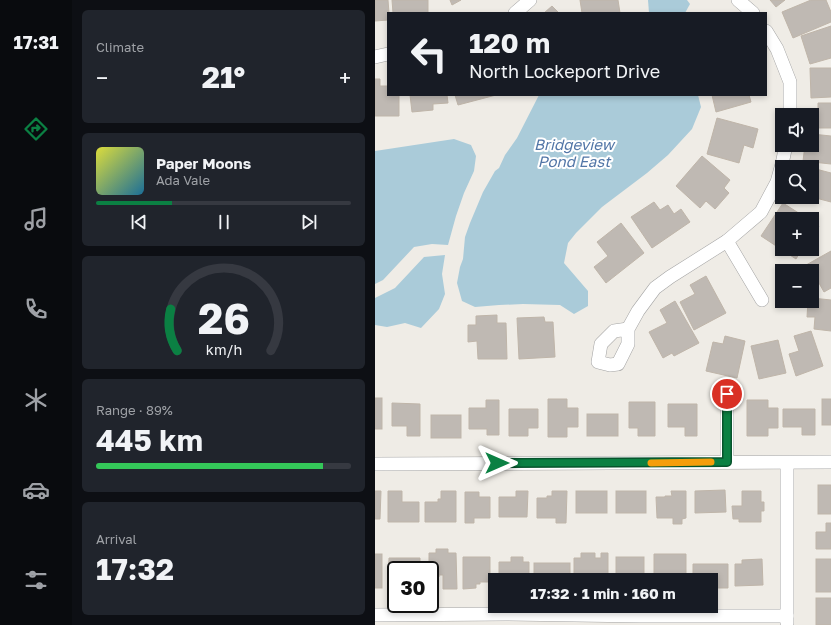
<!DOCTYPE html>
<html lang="en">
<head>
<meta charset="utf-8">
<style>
  :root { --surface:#171b24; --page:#20242c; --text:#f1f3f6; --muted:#9ea1a6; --line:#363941; --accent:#0b8043 }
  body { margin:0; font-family:"Golos Text",sans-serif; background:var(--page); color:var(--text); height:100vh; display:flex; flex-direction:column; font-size:15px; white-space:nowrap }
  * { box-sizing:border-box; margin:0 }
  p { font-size:13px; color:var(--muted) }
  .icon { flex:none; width:22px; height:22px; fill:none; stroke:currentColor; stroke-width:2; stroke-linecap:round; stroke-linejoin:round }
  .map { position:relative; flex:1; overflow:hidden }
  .details { display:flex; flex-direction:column; gap:10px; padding:10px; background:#0d0f14; width:303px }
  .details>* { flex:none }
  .banner { position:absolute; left:12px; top:12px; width:380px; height:84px; border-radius:0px; box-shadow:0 2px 6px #0003; background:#171b24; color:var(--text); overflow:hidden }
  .controls { position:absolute; left:400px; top:108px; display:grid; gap:8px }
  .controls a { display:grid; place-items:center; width:44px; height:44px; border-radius:0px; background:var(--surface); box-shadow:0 2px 6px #0003; font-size:20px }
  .speed { position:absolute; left:12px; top:561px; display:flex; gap:8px; font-size:20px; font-weight:700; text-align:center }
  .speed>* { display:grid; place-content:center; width:52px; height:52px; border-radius:50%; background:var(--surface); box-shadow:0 2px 6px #0003; line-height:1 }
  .speed .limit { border:2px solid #111; border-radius:6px; background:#fff; color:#111 }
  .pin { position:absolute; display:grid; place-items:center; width:34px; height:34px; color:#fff; margin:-17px; border:2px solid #fff; border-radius:50%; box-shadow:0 1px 4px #0007 }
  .me { position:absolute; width:44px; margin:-22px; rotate:90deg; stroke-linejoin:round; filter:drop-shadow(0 0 3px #0008) }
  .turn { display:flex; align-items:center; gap:14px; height:84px; padding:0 16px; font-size:18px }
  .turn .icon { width:52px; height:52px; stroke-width:2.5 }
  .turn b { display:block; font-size:28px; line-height:34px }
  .big { font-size:30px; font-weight:700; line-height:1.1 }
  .details .widget { flex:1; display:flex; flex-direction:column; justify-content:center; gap:6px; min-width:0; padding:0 14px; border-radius:6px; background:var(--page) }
  .details .dial { align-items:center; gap:0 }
  .dial svg { height:104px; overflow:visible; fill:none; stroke:var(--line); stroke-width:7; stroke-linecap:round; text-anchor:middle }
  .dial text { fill:var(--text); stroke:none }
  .song { display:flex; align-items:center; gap:12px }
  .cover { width:48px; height:48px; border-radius:6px; background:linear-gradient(135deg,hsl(60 70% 55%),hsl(200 70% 35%)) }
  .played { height:4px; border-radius:2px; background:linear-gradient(90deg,var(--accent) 30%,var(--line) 30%) }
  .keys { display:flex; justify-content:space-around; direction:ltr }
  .heat { display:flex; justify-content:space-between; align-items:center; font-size:22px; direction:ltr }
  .charge { height:6px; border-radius:3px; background:linear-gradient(90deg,#34c759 89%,var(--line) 0) }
  .trip { position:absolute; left:113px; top:573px; width:230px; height:40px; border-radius:0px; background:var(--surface); box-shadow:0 2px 6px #0003; font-weight:700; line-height:40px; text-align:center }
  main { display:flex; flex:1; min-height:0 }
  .tab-bar { display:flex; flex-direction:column; width:72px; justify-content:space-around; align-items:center; background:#090b0e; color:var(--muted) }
  .tab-bar .icon { width:28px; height:28px }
  .tab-bar .on { color:var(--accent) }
  .tab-bar b { font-size:18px; color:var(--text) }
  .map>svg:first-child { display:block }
  .water { fill:#aacbd9 }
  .building { fill:#bfb9b3; stroke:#bfb5a9 }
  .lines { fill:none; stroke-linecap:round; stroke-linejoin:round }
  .street-casing { stroke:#a3a3a3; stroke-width:14 }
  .street { stroke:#fff; stroke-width:13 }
  .route-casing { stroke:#07532c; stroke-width:10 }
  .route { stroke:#0b8043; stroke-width:7 }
  .slow { stroke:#f59e0b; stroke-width:7 }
  .labels { text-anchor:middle; stroke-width:4; stroke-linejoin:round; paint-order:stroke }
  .water-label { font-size:15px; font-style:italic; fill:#5276a7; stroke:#fff }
</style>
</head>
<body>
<main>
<nav class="tab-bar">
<b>17:31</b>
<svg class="icon on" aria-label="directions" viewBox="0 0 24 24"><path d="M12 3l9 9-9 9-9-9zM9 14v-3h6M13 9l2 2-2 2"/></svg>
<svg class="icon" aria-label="music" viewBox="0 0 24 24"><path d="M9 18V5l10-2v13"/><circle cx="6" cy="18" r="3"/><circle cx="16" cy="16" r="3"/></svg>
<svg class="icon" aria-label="phone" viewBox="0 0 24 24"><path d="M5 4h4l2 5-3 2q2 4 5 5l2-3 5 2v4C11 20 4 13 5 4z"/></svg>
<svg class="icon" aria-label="climate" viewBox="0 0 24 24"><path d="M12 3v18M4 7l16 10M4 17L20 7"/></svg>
<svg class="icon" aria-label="car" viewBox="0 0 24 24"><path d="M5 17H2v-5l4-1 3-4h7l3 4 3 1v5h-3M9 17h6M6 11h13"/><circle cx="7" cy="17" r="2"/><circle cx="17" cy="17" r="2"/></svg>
<svg class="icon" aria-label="filters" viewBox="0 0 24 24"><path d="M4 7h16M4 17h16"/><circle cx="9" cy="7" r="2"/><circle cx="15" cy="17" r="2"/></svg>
</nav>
<section class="details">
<div class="widget"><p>Climate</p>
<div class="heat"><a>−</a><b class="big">21°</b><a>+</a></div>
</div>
<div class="widget">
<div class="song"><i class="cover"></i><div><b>Paper Moons</b><p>Ada Vale</p></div></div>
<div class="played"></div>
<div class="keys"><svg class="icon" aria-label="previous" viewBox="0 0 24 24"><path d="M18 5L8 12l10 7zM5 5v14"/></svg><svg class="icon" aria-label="pause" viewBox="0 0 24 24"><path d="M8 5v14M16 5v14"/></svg><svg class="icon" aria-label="next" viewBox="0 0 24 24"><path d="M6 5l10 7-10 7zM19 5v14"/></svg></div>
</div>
<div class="widget dial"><svg viewBox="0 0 100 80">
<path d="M14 69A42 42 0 1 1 86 69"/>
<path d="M14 69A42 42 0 0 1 9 37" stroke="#0b8043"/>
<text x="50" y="56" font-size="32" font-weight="700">26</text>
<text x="50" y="72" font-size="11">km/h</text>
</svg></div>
<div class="widget"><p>Range · 89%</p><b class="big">445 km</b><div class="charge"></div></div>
<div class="widget"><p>Arrival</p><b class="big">17:32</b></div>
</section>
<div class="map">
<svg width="456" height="625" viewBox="0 0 456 625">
  <rect width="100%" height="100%" fill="#efece6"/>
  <g class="water">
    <polygon points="273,0 312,0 315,4 310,13 274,13"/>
    <polygon points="164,95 323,95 326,107 317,129 293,155 272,173 227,207 201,233 193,243 189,263 213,291 213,306 199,314 185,305 148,304 124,305 100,307 87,301 82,283 85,267 88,259 90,237 95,223 108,192 120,171 124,168 130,155 142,138"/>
    <polygon points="79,139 96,145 101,156 99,171 89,193 81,216 73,245 57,244 39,247 8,280 0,284 0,151"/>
    <polygon points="70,255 67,274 70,294 64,309 46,328 30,323 12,327 0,325 0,298 20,288 49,257"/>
  </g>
  <g class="building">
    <polygon points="0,0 13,0 14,13 13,13 13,20 0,21"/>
    <polygon points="17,0 53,0 53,13 18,13"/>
    <polygon points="75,0 86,0 77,5"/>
    <polygon points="205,0 243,0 245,13 207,13"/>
    <polygon points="395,0 410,0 401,7"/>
    <polygon points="436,0 451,0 456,12 456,22 418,38 407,12"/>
    <polygon points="177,6 184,13 169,13"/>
    <polygon points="456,26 456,58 435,64 426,36"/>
    <polygon points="435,68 456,68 456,97 436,98"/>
    <polygon points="0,79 5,79 5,86 13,86 13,95 24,95 24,116 0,116"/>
    <polygon points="35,95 72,95 73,103 58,104 58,110 37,112"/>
    <polygon points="80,95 121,95 83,105"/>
    <polygon points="337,95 374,95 376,102 341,112"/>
    <polygon points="443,103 456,103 456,128 437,128 437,115 434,115 434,112 443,112"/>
    <polygon points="342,118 383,129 378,148 369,145 364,163 332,154"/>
    <polygon points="437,134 456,136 456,164 428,161 430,145 437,145"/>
    <polygon points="327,156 355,180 349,188 354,193 340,209 331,201 325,208 301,186"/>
    <polygon points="437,168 456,173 456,202 437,197"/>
    <polygon points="279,202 285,210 293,205 299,214 306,209 315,222 277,248 256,217"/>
    <polygon points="408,203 433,219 407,219 407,249 427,249 421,259 386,236"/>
    <polygon points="437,222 444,226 437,237"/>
    <polygon points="246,223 269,253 231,283 219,267 233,256 222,242"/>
    <polygon points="456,251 456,288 449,292 444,283 437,287 437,271 425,271 424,269"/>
    <polygon points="331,276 351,313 319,330 305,302 320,294 315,285"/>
    <polygon points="437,298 456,300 456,331 439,329 440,317 432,317 433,301 437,301"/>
    <polygon points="300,301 324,343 299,356 297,353 288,358 274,332 292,323 285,310"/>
    <polygon points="122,315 122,323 131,323 132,359 103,359 102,341 93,342 93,325 101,325 101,316"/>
    <polygon points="169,317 170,322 178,322 180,357 144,359 142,318"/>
    <polygon points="436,331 448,366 421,376 414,354 424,351 419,336"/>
    <polygon points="350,336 370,341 362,378 331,371 338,342 348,344"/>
    <polygon points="403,340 411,373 384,379 376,346"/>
    <rect x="0" y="398" width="7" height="31"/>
    <polygon points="173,399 192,399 192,408 203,408 203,427 192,427 192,437 173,437"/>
    <rect x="447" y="399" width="9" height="26"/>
    <polygon points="111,400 124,400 124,435 112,435 112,429 94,429 94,408 111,408"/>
    <polygon points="372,400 393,400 393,408 403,408 403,428 393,428 393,436 372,436"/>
    <polygon points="254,402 280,402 280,436 263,436 263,428 254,428"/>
    <polygon points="17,403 45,404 45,436 32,436 32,426 17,426"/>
    <polygon points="293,404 322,404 322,436 310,436 310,427 293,427"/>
    <polygon points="134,409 163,409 163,428 153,428 153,436 134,436"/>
    <polygon points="408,409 440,409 440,435 427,435 427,427 408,427"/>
    <rect x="212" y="414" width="31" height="22"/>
    <rect x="56" y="415" width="30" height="23"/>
    <rect x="443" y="485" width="13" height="29"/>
    <polygon points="350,490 351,512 320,513 320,491"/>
    <polygon points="0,491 6,491 5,519 0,519"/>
    <polygon points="13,491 27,491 27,502 44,502 44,522 13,522"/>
    <polygon points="66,491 81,491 81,522 50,522 50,502 63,502 63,499 66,499"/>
    <polygon points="141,491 153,491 152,517 124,517 124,497 141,497"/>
    <polygon points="177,491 192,491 191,523 181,523 181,518 162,518 162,498 172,498 172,496 177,496"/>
    <rect x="201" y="491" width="31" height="22"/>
    <rect x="241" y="491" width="30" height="22"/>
    <polygon points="296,491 311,491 311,518 307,519 307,524 298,524 298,518 282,518 281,497 290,497 290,496 297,496"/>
    <polygon points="367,491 386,491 386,502 389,502 389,511 386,511 386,522 364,522 364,519 358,519 357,506 367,506"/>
    <polygon points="90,492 104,492 104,497 115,497 115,518 99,518 99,523 90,523"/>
    <polygon points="451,523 456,523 456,549 441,549 441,532 451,532"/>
    <polygon points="61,549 73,549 73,553 81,553 82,589 68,589 68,575 64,575 64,577 55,577 55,570 54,570 54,553 61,553"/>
    <polygon points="206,553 220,553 220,558 226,558 226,553 233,553 233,580 199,579 199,558 206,558"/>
    <rect x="0" y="554" width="7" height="34"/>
    <polygon points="279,554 311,554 311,580 296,580 296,577 279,577"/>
    <polygon points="88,557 115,557 115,582 105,582 105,584 101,584 101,588 88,589"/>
    <polygon points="136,557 148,557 148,562 154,562 154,580 124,580 124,562 136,562"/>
    <rect x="241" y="557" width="28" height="23"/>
    <polygon points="14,558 45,558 45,570 21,570 21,591 13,591"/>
    <polygon points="387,559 388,585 360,586 360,564 367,564 367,560"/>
    <rect x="441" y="559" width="15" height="33"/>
    <rect x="159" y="563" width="36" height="17"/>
    <polygon points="318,564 353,564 353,588 336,588 336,580 318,580"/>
    <rect x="441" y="598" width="15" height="27"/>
  </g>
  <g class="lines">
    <defs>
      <g id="street">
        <polyline points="363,0 378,13"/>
        <polyline points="140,13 155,0"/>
        <polyline points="391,31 402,49 415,82 415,115"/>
        <polyline points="0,57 13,54"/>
        <polyline points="352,241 387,300"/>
        <polyline points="253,329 239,331 226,344 223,362 235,365 243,364 253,344 253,329 263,311 280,288 295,277 352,241 386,212 402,182 407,164 411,145"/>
        <polyline points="352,394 352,462"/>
        <polyline points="412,463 412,623"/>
        <polyline points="0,464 456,462"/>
        <polyline points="0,615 131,614 266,616 412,616"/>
      </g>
    </defs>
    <use href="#street" class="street-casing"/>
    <use href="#street" class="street"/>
  </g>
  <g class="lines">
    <defs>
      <polyline id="route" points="122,463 352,462 352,394"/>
    </defs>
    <use href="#route" class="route-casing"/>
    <use href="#route" class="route"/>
    <polyline class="slow" points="276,463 336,462"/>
  </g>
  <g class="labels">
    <g class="water-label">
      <text x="199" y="150">Bridgeview<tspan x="199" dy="17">Pond East</tspan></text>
    </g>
  </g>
</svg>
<div class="controls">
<a><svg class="icon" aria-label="sound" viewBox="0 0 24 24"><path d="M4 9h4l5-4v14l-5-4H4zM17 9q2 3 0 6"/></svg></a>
<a><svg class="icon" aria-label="search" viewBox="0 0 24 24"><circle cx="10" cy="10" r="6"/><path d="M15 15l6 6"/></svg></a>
<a>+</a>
<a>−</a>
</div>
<div class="speed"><div class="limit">30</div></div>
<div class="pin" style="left:352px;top:394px;background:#d93025"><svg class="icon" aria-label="arrive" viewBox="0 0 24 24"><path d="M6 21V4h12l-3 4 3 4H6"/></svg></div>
<svg class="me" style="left:122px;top:463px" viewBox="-20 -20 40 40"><path d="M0-17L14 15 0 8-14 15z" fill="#0b8043" stroke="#fff" stroke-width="4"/></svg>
<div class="trip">17:32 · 1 min · 160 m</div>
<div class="banner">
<div class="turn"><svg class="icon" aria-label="left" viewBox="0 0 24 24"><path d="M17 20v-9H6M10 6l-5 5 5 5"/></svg><div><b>120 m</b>North Lockeport Drive</div></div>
</div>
</div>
</main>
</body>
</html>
